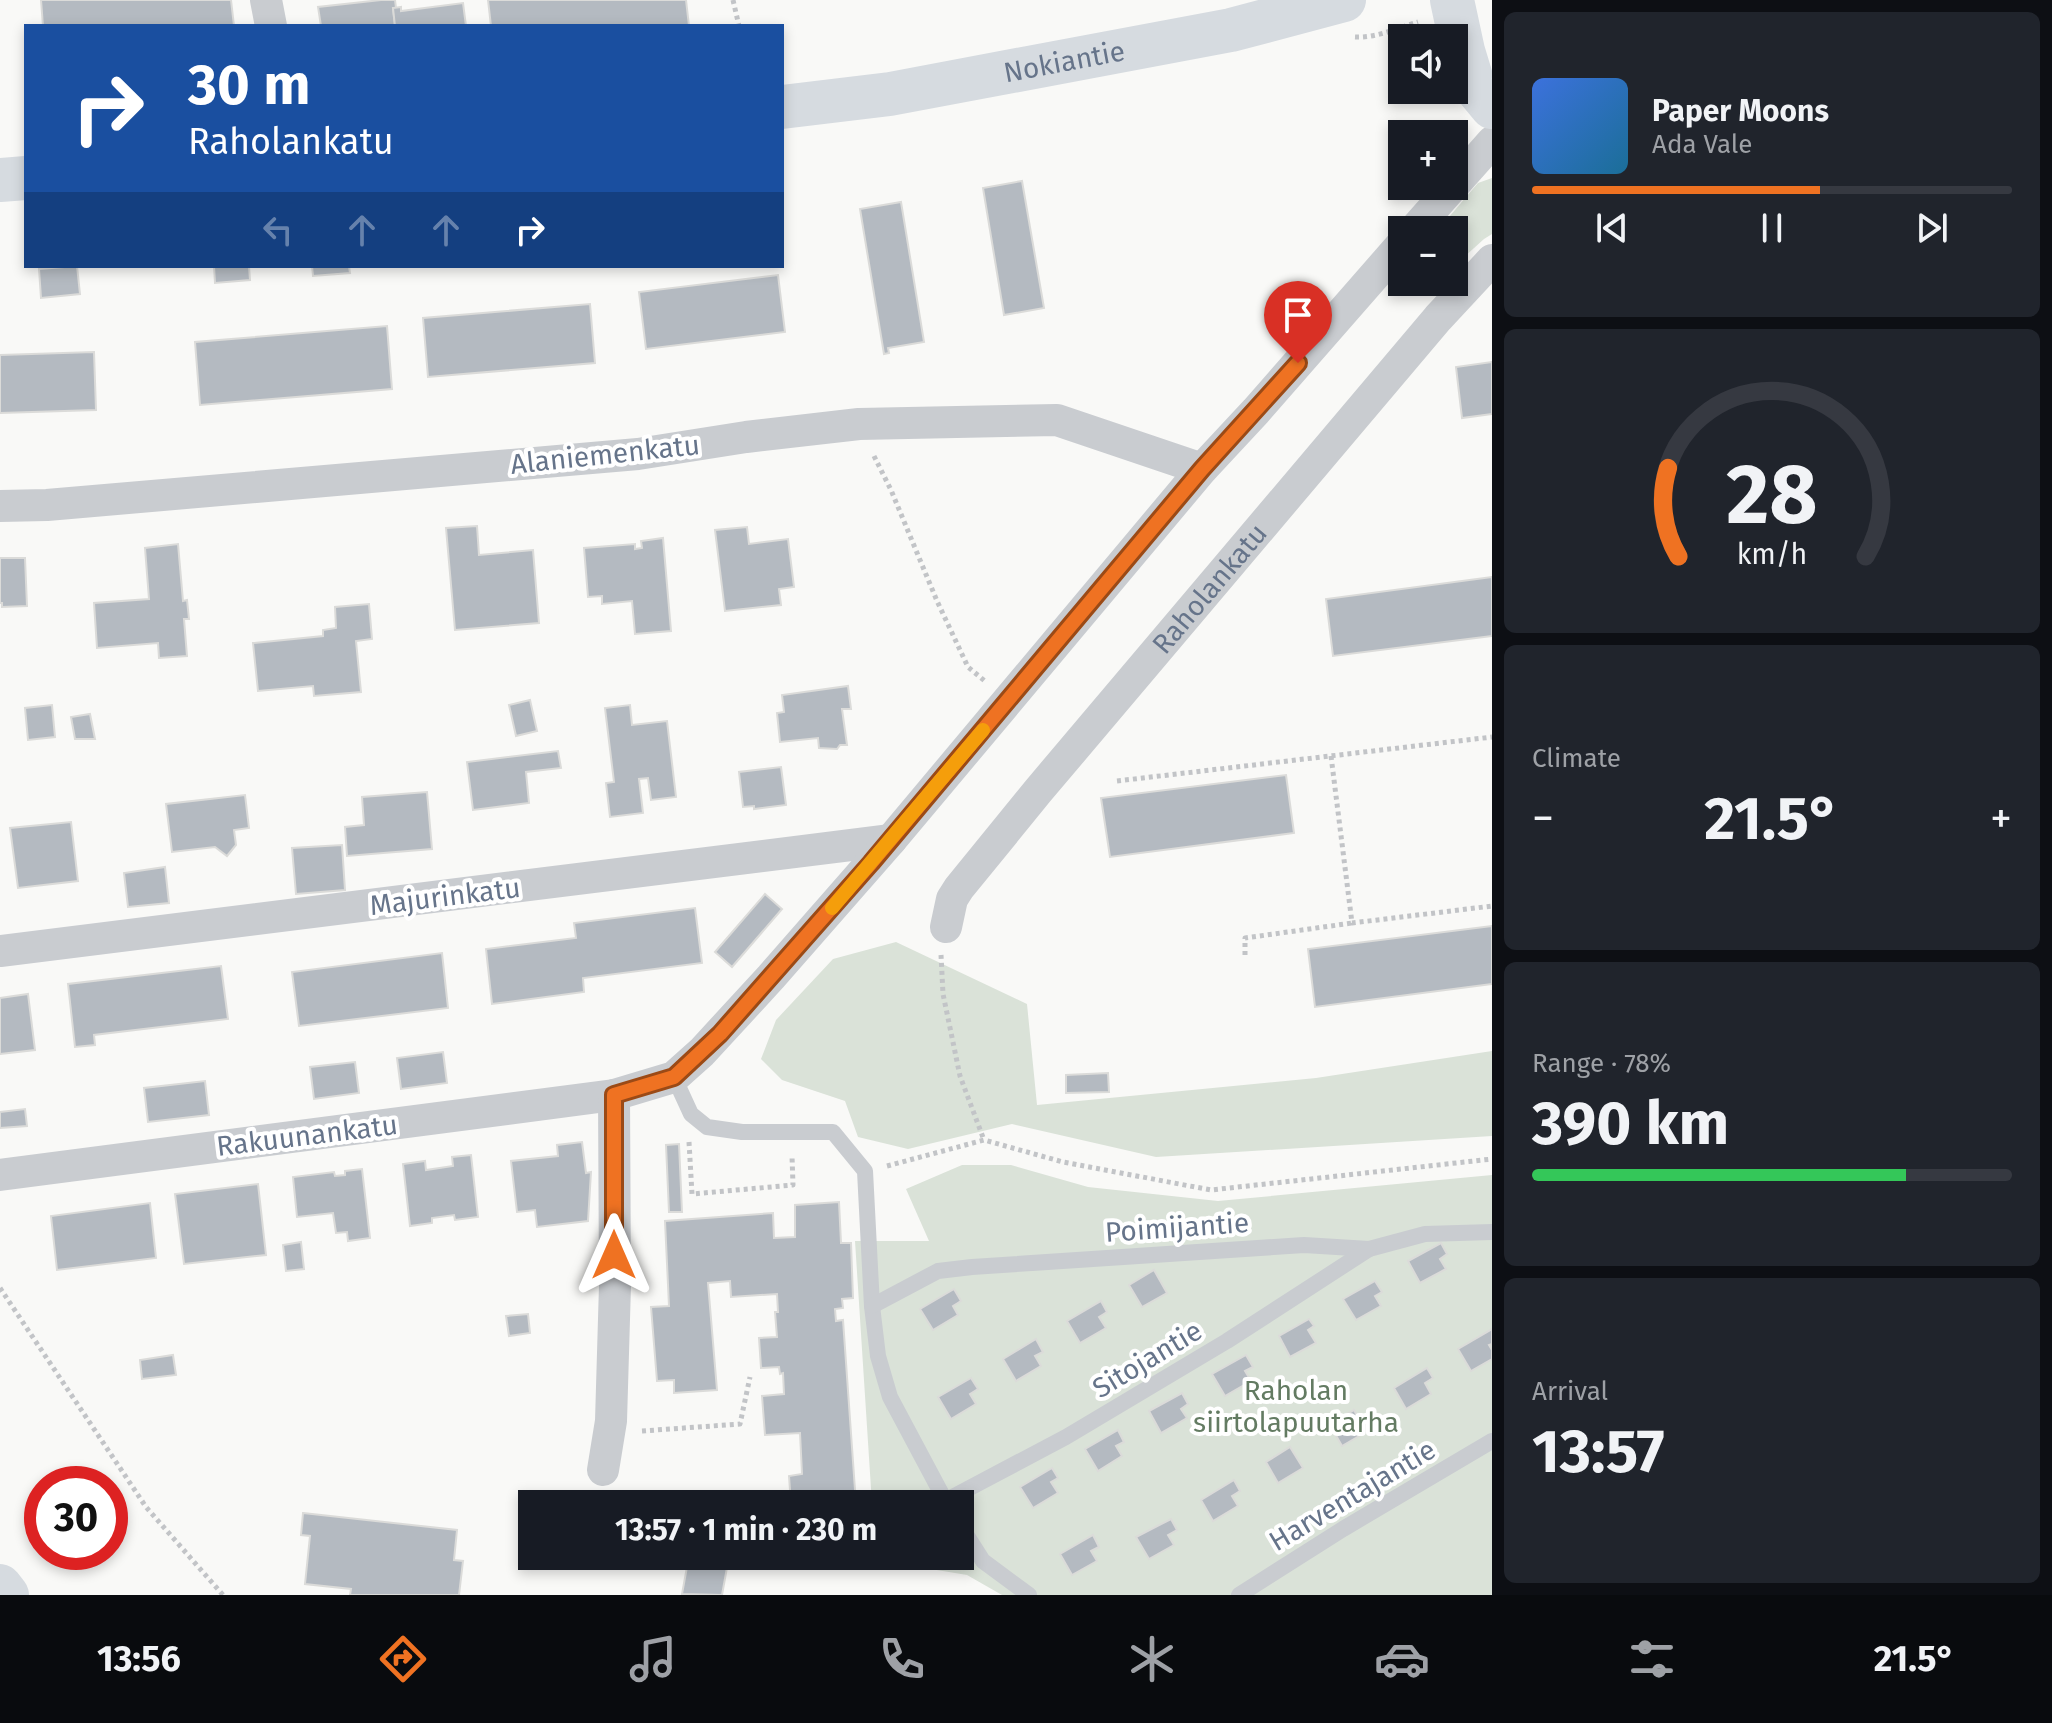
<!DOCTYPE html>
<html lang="en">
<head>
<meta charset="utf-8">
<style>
  :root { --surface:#171b24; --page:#20242c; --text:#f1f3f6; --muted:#9ea1a6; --line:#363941; --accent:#ef7222 }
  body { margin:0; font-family:"Fira Sans",sans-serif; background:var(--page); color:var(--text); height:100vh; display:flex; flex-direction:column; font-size:30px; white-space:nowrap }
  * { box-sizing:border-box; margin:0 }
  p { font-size:26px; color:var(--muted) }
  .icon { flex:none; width:44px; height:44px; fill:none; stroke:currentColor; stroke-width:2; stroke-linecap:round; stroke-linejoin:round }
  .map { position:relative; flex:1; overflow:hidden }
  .drawer { display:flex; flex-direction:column; gap:12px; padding:12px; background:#0d0f14; width:560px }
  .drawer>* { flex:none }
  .banner { position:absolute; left:24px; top:24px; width:760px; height:244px; border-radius:0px; box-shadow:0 4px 12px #0003; background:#1a4fa0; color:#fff; overflow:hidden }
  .fabs { position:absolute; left:1388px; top:24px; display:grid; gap:16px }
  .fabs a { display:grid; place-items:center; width:80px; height:80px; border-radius:0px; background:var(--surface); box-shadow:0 4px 12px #0003; font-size:40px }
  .speed { position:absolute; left:24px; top:1466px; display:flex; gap:16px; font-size:40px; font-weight:700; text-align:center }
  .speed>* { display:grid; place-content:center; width:104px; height:104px; border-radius:50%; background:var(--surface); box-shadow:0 4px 12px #0003; line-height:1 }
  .speed .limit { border:12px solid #d22; background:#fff; color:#111 }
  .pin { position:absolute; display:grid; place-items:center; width:68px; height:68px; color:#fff; margin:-82px -34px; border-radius:50% 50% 50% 0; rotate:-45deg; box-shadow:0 0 8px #0007 }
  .pin .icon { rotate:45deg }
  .me { position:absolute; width:88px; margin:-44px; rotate:0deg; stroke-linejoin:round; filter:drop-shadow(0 0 6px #0008) }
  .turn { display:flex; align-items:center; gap:28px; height:168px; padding:0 32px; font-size:36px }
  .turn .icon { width:104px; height:104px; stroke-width:2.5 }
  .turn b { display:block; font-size:56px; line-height:68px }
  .lanes { display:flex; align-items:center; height:76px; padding:0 32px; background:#0003; justify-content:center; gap:40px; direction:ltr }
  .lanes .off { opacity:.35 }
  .big { font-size:60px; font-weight:700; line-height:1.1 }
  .drawer .card { flex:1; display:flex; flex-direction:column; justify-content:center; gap:12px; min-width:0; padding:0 28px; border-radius:12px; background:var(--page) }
  .drawer .dial { align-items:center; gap:0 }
  .dial svg { height:208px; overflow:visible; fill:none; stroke:var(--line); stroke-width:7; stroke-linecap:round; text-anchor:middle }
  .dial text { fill:var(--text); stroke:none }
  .song { display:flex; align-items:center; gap:24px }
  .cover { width:96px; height:96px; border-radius:12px; background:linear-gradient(135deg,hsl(220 70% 55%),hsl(200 70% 35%)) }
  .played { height:8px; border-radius:4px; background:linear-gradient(90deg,var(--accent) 60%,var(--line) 60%) }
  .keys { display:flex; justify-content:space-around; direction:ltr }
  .heat { display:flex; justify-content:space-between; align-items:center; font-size:44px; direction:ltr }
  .charge { height:12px; border-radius:6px; background:linear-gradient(90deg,#34c759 78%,var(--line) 0) }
  .trip { position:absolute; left:518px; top:1490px; width:456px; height:80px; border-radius:0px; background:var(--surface); box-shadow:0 4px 12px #0003; font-weight:700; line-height:80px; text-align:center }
  .tab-bar { display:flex; height:128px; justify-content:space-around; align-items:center; background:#090b0e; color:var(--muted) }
  .tab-bar .icon { width:56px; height:56px }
  .tab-bar .active { color:var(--accent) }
  .tab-bar b { font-size:36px; color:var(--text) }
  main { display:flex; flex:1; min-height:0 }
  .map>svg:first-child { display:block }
  .green { fill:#dae2d8 }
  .building { fill:#b4bac1; stroke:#dbdbd9; stroke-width:2 }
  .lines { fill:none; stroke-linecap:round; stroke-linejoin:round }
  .path { stroke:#c2c4c7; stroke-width:5; stroke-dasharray:4 4; stroke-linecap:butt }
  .lane { stroke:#c9ccd0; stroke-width:16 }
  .street { stroke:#c9ccd0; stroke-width:32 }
  .secondary { stroke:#d6dbe0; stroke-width:44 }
  .highway { stroke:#d6dbe0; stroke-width:44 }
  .route-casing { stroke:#9b4a16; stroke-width:20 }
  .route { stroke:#ef7222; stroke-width:14 }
  .slow { stroke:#f59e0b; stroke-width:14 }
  .labels { text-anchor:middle; stroke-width:8; stroke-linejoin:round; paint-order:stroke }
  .street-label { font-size:28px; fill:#66748a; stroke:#fff }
  .park-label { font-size:28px; fill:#637b62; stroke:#fff }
</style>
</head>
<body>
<main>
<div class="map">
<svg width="1492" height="1595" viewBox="0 0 1492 1595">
  <rect width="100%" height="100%" fill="#f9f9f7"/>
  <g class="green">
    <polygon points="1492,178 1492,234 1484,239 1463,258 1454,250 1454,230 1438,230 1478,183"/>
    <polygon points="896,942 1027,1004 1037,1105 1316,1078 1492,1051 1492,1136 1156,1157 1012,1124 908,1149 858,1137 845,1101 782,1080 761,1059 776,1020 833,959"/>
    <polygon points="962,1165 1011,1165 1088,1187 1218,1201 1492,1175 1492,1595 1002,1595 967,1575 876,1560 876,1556 960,1556 960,1504 872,1504 855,1241 929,1241 906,1189"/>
  </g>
  <g class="building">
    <polygon points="41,0 231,0 234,26 43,26"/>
    <polygon points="381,0 395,0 396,8 393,8 395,26 321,26 318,7"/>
    <polygon points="488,0 686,0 689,26 491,26"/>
    <polygon points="463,3 466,26 395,26 393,8 401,7 401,11"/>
    <polygon points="1022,181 1044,308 1004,315 983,188"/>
    <polygon points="901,202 924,342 888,348 889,353 884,354 860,209"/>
    <polygon points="77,266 80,294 41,298 39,269"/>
    <polygon points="214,266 249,266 250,280 215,283"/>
    <polygon points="312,266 349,266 350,273 313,276"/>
    <polygon points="778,275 785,332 646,349 639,292"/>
    <polygon points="590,304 595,363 428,377 423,318"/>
    <polygon points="387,326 392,389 200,405 195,342"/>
    <polygon points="94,352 96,410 0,413 0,355"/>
    <polygon points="1492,362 1492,414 1462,418 1456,367"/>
    <polygon points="477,526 479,555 533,550 539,623 455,630 446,528"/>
    <polygon points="747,527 749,544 788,539 794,587 779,589 781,605 725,611 715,530"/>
    <polygon points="663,538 671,631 635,634 632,601 602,604 602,596 588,597 584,548 635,544 635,549 642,548 641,541"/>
    <polygon points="178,544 183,601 187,600 189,619 184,619 187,656 159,658 158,643 97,648 94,603 149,599 145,548"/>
    <polygon points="0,558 25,558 27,606 2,607 2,603 0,603"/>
    <polygon points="1492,577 1492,636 1333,656 1326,599"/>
    <polygon points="369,604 372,639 356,641 361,692 314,696 313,686 258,691 253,643 323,636 323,630 336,628 335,607"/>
    <polygon points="848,686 851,709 842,709 847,745 840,745 837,749 819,748 818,738 780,742 777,713 784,712 782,695"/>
    <polygon points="530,700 537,731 516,736 509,705"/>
    <polygon points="52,705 55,737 28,740 25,708"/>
    <polygon points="630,705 632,725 667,721 676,797 651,800 648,778 639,779 643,813 610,817 606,783 614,782 605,708"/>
    <polygon points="90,714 95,739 75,739 71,717"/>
    <polygon points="558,751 561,768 526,772 529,803 473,810 467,762"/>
    <polygon points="781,767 786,805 754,809 754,806 743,807 739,772"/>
    <polygon points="1286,775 1294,833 1110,857 1101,798"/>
    <polygon points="427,792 432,849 347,856 345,827 364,825 362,797"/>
    <polygon points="245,795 249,828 234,830 236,845 227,856 215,847 172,852 166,804"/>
    <polygon points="71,822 78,881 18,888 10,828"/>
    <polygon points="342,845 345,890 296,894 292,848"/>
    <polygon points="165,867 169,903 128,907 124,873"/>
    <polygon points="765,894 782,909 732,967 715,952"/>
    <polygon points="695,908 702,963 583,978 584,992 492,1004 486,949 576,938 574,923"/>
    <polygon points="1492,926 1492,984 1315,1007 1308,949"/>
    <polygon points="442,953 448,1008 299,1026 292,972"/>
    <polygon points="221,966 228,1019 94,1035 95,1045 75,1047 68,984"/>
    <polygon points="28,994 35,1050 0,1054 0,998"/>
    <polygon points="443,1052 447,1083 401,1089 397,1058"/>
    <polygon points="355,1062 359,1093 314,1099 310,1067"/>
    <polygon points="1108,1073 1109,1092 1066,1093 1066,1075"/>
    <polygon points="205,1081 209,1115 148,1122 144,1088"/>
    <polygon points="25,1109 27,1126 0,1128 0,1112"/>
    <polygon points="582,1142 586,1173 591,1172 588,1221 537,1227 535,1210 517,1212 511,1161 558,1156 557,1145"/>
    <polygon points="679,1144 682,1212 669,1212 666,1145"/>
    <polygon points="471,1155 478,1217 455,1220 454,1215 432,1218 432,1223 410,1226 403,1164 425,1161 426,1170 453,1166 452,1157"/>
    <polygon points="362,1169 370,1238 348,1241 347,1232 336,1233 333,1213 297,1217 293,1177 334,1172 335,1176 345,1175 345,1171"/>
    <polygon points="258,1184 266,1255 184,1264 175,1194"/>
    <polygon points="839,1202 841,1243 851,1243 853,1298 842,1299 843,1308 835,1309 836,1321 843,1320 856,1504 791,1504 789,1476 802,1474 800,1433 765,1435 762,1396 784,1394 783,1373 780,1374 779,1367 761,1368 759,1338 777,1337 775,1312 778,1312 777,1294 731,1297 730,1281 708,1283 717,1390 674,1393 674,1380 657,1381 651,1307 669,1306 665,1221 773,1213 774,1238 795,1237 795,1205"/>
    <polygon points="150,1203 156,1258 57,1270 51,1216"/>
    <polygon points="301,1242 304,1269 286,1271 283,1245"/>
    <polygon points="1441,1243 1447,1254 1440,1259 1446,1269 1420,1283 1408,1261"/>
    <polygon points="1154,1270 1167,1293 1142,1307 1129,1285"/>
    <polygon points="1375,1281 1382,1292 1375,1296 1381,1306 1356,1320 1343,1299"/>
    <polygon points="954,1289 961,1301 953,1306 958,1315 933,1330 920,1309"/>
    <polygon points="1101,1301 1107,1312 1099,1317 1106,1328 1080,1343 1067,1321"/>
    <polygon points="528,1314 530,1333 509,1336 506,1316"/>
    <polygon points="1309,1319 1314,1326 1308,1330 1316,1343 1290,1357 1279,1336"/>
    <polygon points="1492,1329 1492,1344 1489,1345 1492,1350 1492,1359 1471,1371 1458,1349"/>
    <polygon points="1036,1339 1043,1352 1035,1356 1041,1366 1016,1381 1003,1359"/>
    <polygon points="173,1355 176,1375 142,1379 140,1360"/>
    <polygon points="1246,1355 1253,1367 1245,1371 1251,1381 1225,1396 1212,1374"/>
    <polygon points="1427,1368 1433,1378 1425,1383 1431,1394 1406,1409 1394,1388"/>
    <polygon points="971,1378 978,1389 970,1394 976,1404 951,1419 938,1397"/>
    <polygon points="1182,1393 1188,1404 1181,1409 1187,1418 1161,1433 1149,1411"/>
    <polygon points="1354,1410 1366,1432 1342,1446 1330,1425"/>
    <polygon points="1118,1430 1124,1442 1116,1446 1122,1456 1098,1471 1085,1449"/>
    <polygon points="1290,1447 1303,1468 1278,1483 1266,1462"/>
    <polygon points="1052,1468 1058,1478 1051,1482 1058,1493 1033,1508 1020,1487"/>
    <polygon points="1234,1480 1240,1491 1232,1496 1238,1506 1213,1521 1201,1500"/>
    <polygon points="303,1513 457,1530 454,1560 463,1561 459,1595 350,1595 351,1589 305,1584 310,1536 301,1535"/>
    <polygon points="1171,1519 1177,1530 1168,1535 1174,1545 1149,1559 1136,1537"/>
    <polygon points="1093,1535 1099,1547 1091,1551 1097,1561 1072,1575 1060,1554"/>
    <polygon points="689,1556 728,1562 722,1595 682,1594"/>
  </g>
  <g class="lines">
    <g class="path">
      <polyline points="733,0 739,26"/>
      <path d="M 1355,37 C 1376,38 1398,28 1418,22"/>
      <polyline points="874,456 891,490 937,601 968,667 986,682"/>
      <polyline points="1331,756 1352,923 1492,906"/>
      <polyline points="1117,781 1492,737"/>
      <polyline points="941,955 943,994 960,1076 984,1140"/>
      <polyline points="1245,955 1245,938 1352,923"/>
      <polyline points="689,1142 692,1194 793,1185 792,1156"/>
      <polyline points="887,1166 984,1140 1063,1162 1211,1190 1492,1159"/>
      <polyline points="0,1288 146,1507 223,1595"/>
      <polyline points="642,1431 740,1424 750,1377"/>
    </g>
    <g class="lane">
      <polyline points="674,1077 691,1114 707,1127 742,1132 833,1132 865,1171 872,1306 878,1356 890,1397 947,1504"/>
      <polyline points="872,1306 938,1271 972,1267 1304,1245 1369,1249 1425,1234 1492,1232"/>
      <polyline points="945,1501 1066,1437 1227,1341 1369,1249"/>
      <polyline points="960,1525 983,1561 1029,1595"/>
      <polyline points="1239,1595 1343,1529 1492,1441"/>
    </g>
    <g class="street">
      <polyline points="266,0 271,26"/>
      <polyline points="1454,185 1492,142"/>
      <polyline points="1414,230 1453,186"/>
      <polyline points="0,506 47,505 638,454 746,437 859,424 1057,420 1202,469"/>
      <path id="s1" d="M 946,927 L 952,899 L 959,888 L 1038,791 L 1438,318 L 1492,260"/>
      <polyline points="0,951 891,840"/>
      <polyline points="0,1175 614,1095 674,1077 702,1052 771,977 891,840 1202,469 1256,411 1402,244"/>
      <polyline points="603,1470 611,1421 615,1285 614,1095"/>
    </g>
    <g class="secondary">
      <polyline points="1452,0 1463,51 1473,84 1492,107"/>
      <path id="s2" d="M 782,107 L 890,94 L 1231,30 L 1344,0"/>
      <polyline points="0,180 26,178"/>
    </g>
    <polyline class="highway" points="0,1586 7,1595"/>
  </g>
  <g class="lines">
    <defs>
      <polyline id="route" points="614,1255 614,1095 674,1077 720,1034 871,863 1202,469 1298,363"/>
    </defs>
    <use href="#route" class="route-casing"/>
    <use href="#route" class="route"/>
    <polyline class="slow" points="832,908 983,730"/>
  </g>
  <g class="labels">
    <g class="street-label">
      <text dy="10" stroke="none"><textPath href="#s2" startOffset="286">Nokiantie</textPath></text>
      <text transform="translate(605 454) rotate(-6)" y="10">Alaniemenkatu</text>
      <text dy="10" stroke="none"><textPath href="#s1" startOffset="432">Raholankatu</textPath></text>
      <text transform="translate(445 896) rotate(-7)" y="10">Majurinkatu</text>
      <text transform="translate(307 1135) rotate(-7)" y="10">Rakuunankatu</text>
      <text transform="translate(1177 1227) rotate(-4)" y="10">Poimijantie</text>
      <text transform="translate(1147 1359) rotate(-31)" y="10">Sitojantie</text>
      <text transform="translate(1352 1495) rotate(-31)" y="10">Harventajantie</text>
    </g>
    <g class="park-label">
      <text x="1296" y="1400">Raholan<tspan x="1296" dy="32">siirtolapuutarha</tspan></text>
    </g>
  </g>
</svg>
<div class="fabs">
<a><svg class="icon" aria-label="sound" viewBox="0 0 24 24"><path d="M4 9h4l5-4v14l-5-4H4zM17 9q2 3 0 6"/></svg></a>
<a>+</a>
<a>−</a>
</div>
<div class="speed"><div class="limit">30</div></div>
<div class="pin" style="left:1298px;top:363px;background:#d93025"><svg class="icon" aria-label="arrive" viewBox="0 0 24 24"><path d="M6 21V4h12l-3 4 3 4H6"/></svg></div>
<svg class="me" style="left:614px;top:1255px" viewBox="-20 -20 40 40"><path d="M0-17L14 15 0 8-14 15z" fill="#ef7222" stroke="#fff" stroke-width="4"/></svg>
<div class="trip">13:57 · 1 min · 230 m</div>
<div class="banner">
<div class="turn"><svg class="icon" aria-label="right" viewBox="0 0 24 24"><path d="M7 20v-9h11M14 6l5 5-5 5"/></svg><div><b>30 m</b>Raholankatu</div></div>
<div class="lanes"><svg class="icon off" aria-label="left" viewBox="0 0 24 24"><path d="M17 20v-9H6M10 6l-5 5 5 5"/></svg><svg class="icon off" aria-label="ahead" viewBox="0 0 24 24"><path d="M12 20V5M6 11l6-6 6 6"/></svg><svg class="icon off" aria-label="ahead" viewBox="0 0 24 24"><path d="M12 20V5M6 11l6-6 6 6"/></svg><svg class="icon" aria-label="right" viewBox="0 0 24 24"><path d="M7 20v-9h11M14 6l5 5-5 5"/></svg></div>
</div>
</div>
<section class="drawer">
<div class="card">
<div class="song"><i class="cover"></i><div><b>Paper Moons</b><p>Ada Vale</p></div></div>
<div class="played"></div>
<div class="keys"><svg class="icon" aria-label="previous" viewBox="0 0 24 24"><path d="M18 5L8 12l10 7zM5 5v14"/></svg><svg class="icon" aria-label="pause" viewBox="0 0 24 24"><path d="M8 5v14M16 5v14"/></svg><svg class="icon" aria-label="next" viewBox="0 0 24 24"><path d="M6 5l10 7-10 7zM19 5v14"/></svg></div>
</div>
<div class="card dial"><svg viewBox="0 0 100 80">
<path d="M14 69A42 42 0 1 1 86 69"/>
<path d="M14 69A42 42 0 0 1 10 35" stroke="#ef7222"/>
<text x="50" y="56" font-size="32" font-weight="700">28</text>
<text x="50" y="72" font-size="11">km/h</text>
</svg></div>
<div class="card"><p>Climate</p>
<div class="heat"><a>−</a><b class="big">21.5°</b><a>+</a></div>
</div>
<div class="card"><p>Range · 78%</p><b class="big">390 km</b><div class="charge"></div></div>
<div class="card"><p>Arrival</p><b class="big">13:57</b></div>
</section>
</main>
<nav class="tab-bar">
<b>13:56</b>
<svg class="icon active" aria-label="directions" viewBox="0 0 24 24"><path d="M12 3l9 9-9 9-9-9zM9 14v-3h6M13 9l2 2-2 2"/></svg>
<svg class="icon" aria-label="music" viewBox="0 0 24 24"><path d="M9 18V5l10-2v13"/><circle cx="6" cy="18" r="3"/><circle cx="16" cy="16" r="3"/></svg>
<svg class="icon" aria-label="phone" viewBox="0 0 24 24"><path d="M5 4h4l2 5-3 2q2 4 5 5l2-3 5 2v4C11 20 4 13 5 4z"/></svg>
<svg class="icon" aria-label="climate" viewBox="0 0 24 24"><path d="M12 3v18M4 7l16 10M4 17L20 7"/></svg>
<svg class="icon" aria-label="car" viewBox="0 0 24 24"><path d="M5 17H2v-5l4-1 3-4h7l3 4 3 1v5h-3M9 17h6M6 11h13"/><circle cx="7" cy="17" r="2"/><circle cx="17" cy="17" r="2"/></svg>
<svg class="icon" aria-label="filters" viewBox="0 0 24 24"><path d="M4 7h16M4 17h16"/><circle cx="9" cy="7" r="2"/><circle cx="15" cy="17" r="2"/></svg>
<b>21.5°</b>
</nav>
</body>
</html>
